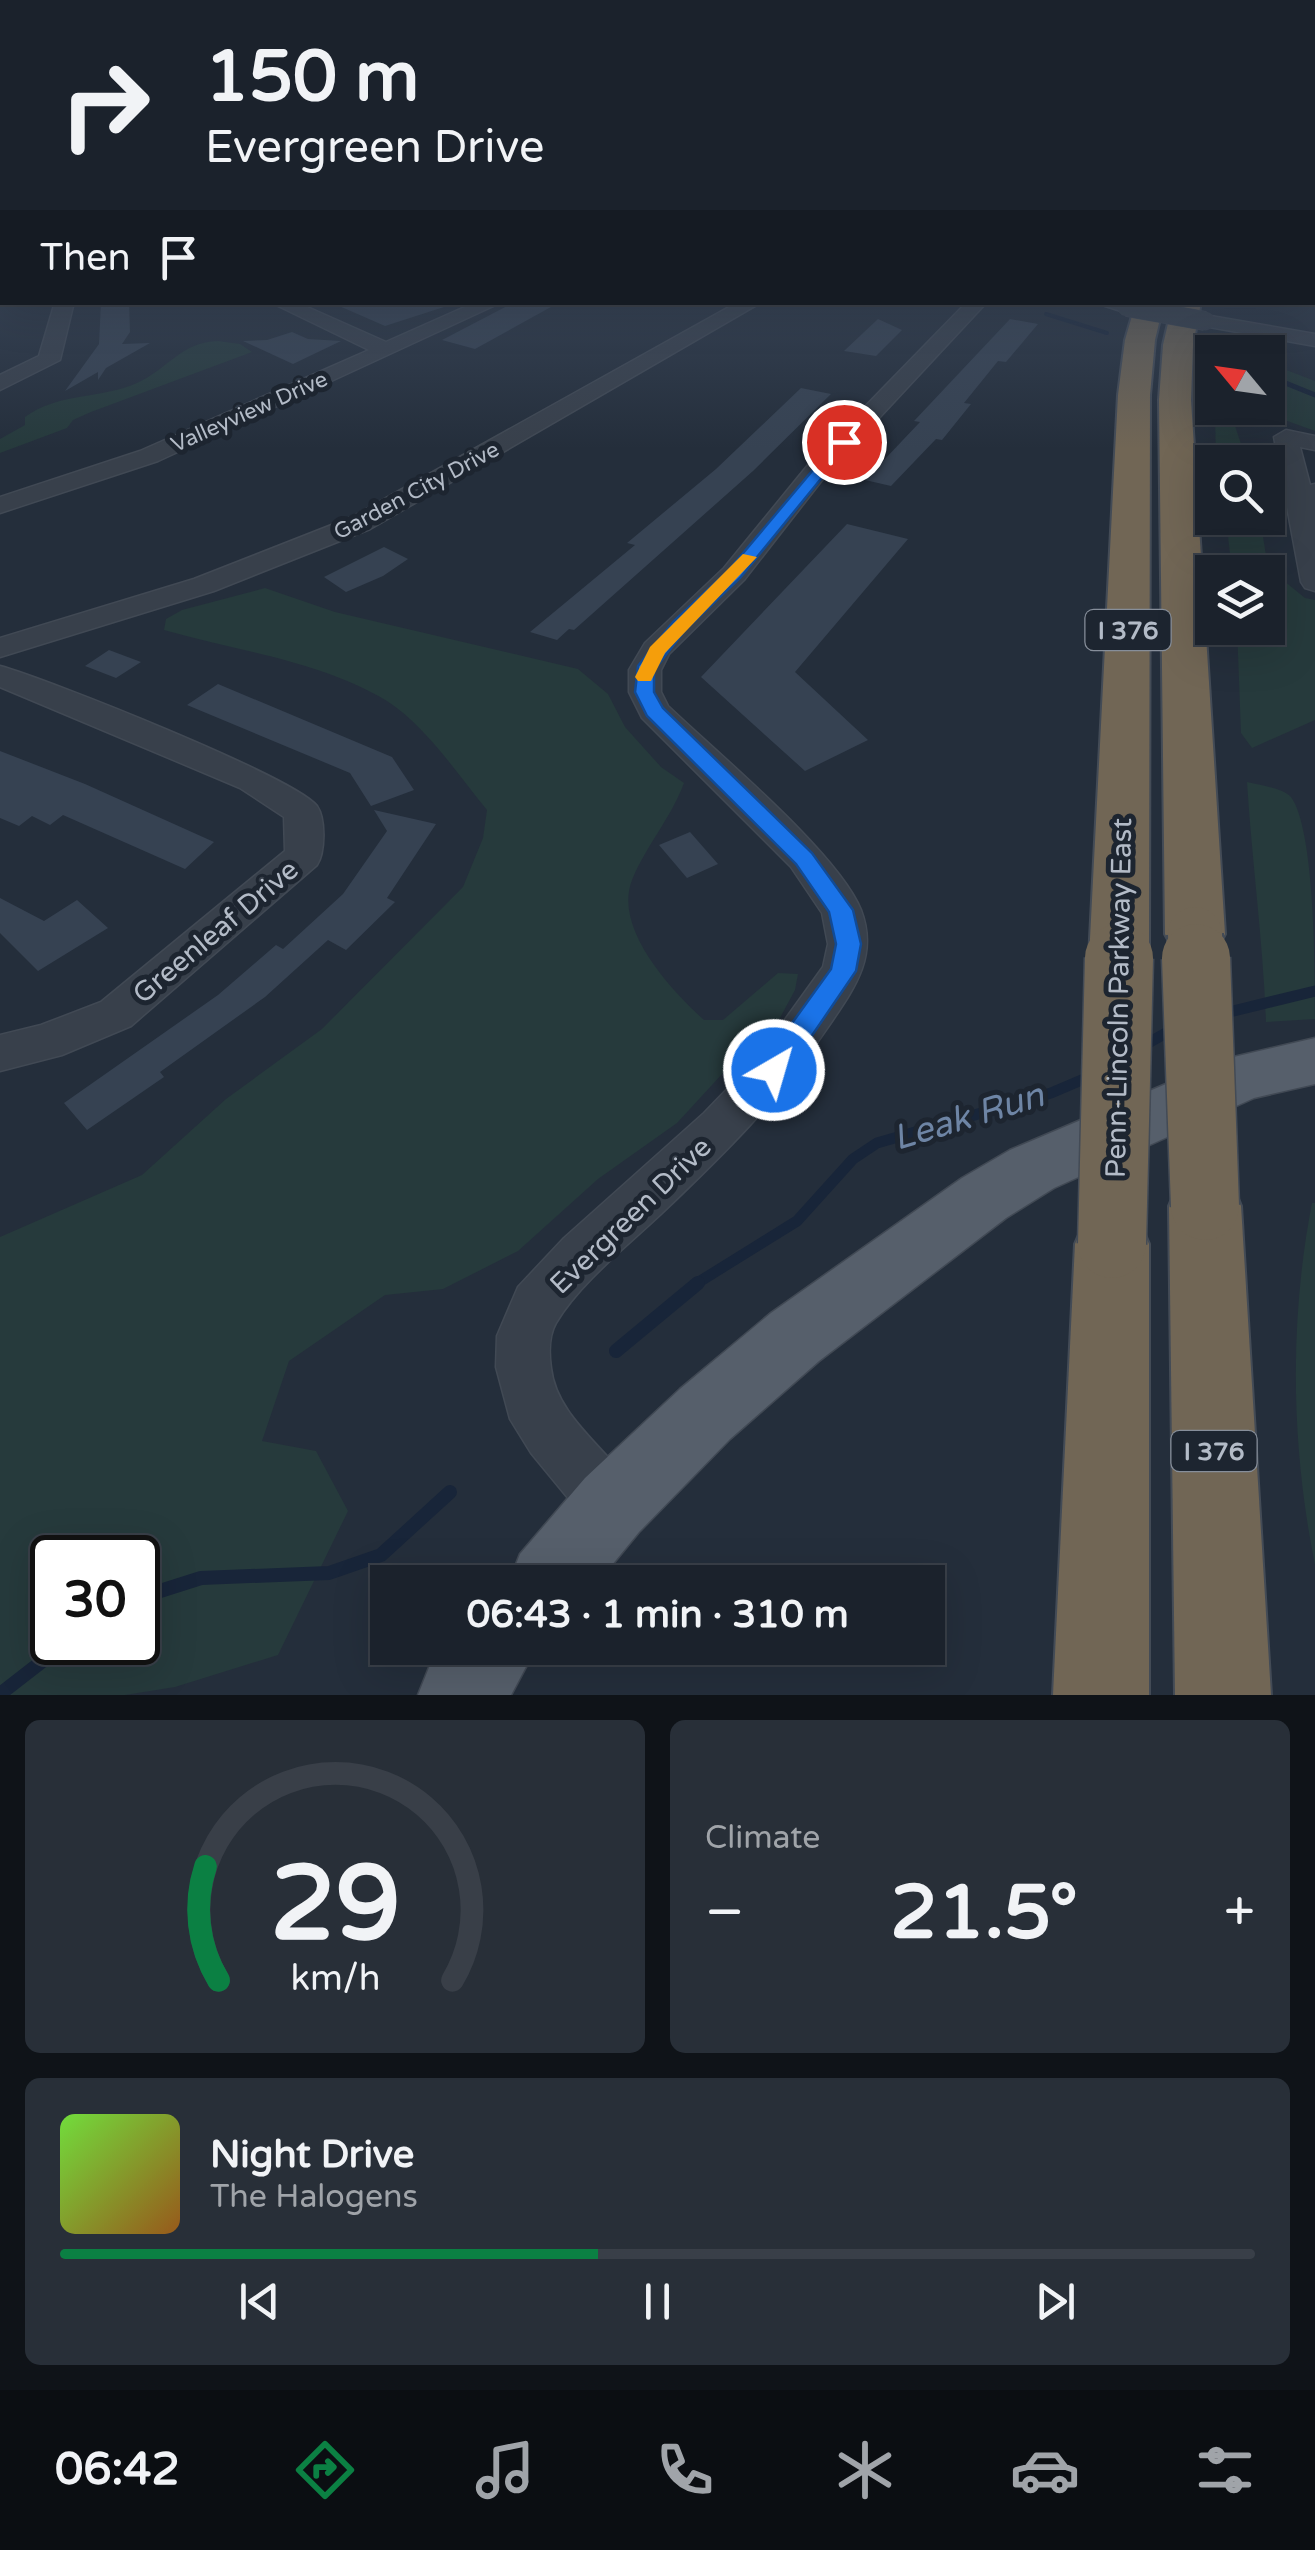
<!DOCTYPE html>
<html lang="en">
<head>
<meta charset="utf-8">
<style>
  :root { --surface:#1b222c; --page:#282f38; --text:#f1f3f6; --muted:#a0a4a9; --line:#393f48; --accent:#0b8043 }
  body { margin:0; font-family:"Varela Round",sans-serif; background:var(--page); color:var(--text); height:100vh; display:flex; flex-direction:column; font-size:38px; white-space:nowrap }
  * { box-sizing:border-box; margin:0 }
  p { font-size:32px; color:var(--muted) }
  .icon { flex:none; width:55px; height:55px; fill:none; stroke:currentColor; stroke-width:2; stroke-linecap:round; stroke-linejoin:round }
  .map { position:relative; height:1695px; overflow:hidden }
  .sheet { display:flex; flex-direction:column; gap:25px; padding:25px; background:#0f1318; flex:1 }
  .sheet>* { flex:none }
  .hud { position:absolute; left:0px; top:0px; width:1315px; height:305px; box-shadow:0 10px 40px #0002,0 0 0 2px var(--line); background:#1b222c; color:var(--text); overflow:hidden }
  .needle { width:65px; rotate:299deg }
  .fabs { position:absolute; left:1195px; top:335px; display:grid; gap:20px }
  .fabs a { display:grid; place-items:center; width:90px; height:90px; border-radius:0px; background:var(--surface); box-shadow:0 10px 40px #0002,0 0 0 2px var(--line); font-size:50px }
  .speed { position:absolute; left:30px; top:1535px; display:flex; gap:20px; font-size:50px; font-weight:700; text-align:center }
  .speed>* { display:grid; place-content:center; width:130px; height:130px; border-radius:50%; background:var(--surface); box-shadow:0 10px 40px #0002,0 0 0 2px var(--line); line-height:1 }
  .speed .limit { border:5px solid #111; border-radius:15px; background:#fff; color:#111 }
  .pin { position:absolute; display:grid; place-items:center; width:85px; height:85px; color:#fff; margin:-42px; border:5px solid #fff; border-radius:50%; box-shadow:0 2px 10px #0007 }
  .me { position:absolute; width:110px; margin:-55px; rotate:38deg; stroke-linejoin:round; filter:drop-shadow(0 0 8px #0008) }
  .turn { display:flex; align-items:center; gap:35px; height:210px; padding:0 40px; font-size:45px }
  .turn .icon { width:130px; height:130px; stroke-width:2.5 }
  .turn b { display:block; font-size:70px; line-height:85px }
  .then { display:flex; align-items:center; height:95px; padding:0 40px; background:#0003; gap:20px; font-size:38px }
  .big { font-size:75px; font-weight:700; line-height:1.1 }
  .sheet .card { flex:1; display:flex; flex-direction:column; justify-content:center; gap:15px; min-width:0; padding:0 35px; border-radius:15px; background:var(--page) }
  .sheet .dial { align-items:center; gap:0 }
  .dial svg { height:260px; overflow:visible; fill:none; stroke:var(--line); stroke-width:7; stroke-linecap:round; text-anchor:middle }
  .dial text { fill:var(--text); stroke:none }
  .song { display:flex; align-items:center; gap:30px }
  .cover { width:120px; height:120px; border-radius:15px; background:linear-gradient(135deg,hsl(100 70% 55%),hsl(30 70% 35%)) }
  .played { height:10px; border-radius:5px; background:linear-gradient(90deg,var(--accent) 45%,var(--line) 45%) }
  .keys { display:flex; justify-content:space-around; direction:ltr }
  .heat { display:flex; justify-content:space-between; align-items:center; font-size:55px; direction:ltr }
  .sheet .tiles { flex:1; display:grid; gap:25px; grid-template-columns:1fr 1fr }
  .card:last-child { grid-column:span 2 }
  .trip { position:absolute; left:370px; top:1565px; width:575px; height:100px; border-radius:0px; background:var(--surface); box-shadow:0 10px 40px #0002,0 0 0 2px var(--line); font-weight:700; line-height:100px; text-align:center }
  .dock { display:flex; height:160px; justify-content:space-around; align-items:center; background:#0b0e12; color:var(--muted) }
  .dock .icon { width:70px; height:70px }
  .dock .active { color:var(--accent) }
  .dock b { font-size:45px; color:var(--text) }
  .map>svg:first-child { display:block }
  .green { fill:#263a3c; fill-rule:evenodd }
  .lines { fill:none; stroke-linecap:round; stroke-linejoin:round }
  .stream-far3 { stroke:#182539; stroke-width:4 }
  .stream-far2 { stroke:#182539; stroke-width:5 }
  .stream-far1 { stroke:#182539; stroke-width:11 }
  .stream { stroke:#182539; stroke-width:14 }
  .building { fill:#364252 }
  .minor-casing { stroke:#414954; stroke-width:3 }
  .major-casing { stroke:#414954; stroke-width:3 }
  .highway-casing { stroke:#434b56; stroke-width:4 }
  .minor { fill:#38404b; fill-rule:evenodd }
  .major { fill:#565f6b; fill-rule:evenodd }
  .highway { fill:#716655; fill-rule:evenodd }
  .minor-bridge-casing { stroke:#414954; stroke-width:20; stroke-linecap:butt }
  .highway-bridge-far1-casing { stroke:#434b56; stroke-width:58; stroke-linecap:butt }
  .highway-bridge-casing { stroke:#434b56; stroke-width:71; stroke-linecap:butt }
  .minor-bridge { stroke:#38404b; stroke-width:19 }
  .highway-bridge-far1 { stroke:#716655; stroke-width:54 }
  .highway-bridge { stroke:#716655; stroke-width:68 }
  .route { fill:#1a73e8; stroke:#114b97; stroke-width:2.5 }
  .slow { fill:#f59e0b }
  .labels { text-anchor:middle; stroke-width:10; stroke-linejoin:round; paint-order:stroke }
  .far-street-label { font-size:22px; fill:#b3bbc7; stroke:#1d2530 }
  .shield { fill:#1d2530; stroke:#868e9a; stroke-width:2.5 }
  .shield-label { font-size:25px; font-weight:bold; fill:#b3bbc7 }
  .street-label { font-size:28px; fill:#b3bbc7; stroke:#1d2530 }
  .near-water-label { font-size:35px; font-style:italic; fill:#6e85a5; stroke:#1d2530 }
</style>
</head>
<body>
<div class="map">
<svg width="1315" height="1695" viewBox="0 0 1315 1695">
  <rect width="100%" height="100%" fill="#242e3b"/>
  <g class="green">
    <path d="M 218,341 L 240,344 L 252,352 L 91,412 L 73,420 L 67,428 L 0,453 L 0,439 L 25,425 L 25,417 C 59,392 102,399 137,383 C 168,369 181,342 218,341 Z"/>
    <polygon points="1268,363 1315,381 1315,431 1251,408 1268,408"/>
    <polygon points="1215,410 1246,418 1234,423 1247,462 1216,462"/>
    <polygon points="1226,518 1260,518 1268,568 1305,598 1315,600 1315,720 1252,748 1241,733 1237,628 1268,628 1268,572 1232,572"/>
    <path d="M 265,588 L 335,612 L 578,669 L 608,694 L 625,727 L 661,767 L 684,783 C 671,818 646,846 632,880 C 613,928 671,990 704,1020 L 723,1020 L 778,973 L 798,974 L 795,990 L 774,1029 L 723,1073 L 677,1123 L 598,1179 L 518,1251 L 443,1289 L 385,1295 L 289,1361 L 262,1441 L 316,1451 L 348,1511 L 278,1655 L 175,1687 L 125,1695 L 0,1695 L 0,1237 L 142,1175 L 226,1099 L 322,1029 L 463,887 L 483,838 L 487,810 C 457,774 427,727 387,701 C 321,661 237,651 164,630 L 166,619 L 182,610 ZM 52,1558 L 138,1558 L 138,1642 L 52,1642 Z"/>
    <path d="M 1247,782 C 1260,785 1282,788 1291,797 C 1315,830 1315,970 1315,1019 L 1266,1022 C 1263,941 1252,862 1247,782 Z"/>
    <path d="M 1312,1203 L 1315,1203 L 1315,1565 C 1291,1447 1289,1321 1312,1203 Z"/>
  </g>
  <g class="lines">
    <polyline class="stream-far3" points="1046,314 1107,333"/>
    <polyline class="stream-far2" points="1268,376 1315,395"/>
    <g class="stream-far1">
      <polyline points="1221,1014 1315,991"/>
      <polyline points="1143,1046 1173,1029"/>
      <polyline points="694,1285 797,1221 853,1159 877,1143 1051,1093 1091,1076"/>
    </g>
    <g class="stream">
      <polyline points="616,1351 698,1283"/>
      <polyline points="138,1598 201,1578 329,1573 381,1555 450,1492"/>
      <polyline points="0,1694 67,1642"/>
    </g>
  </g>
  <g class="building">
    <polygon points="101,302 129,302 130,332 122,344 150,343 106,368 98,380 98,372 65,391 99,344"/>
    <polygon points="330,302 443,302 444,307 385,326"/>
    <polygon points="515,302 560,302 475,349 442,340"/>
    <polygon points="878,319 902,330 876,356 844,351"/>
    <polygon points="1010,319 1038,324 1006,362 998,361 964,403 971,404 942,440 936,439 891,486 865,480 920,422 914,421"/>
    <polygon points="292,332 308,339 341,341 293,364 243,341 267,340"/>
    <polygon points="801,388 831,394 753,471 574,630 569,629 557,640 530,632 635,545 627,543 716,469"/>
    <polygon points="847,524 908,539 795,672 868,740 805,771 701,677"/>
    <polygon points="384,547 408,559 383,576 346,592 324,577"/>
    <polygon points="109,650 141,662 116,678 85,666"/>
    <polygon points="218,684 392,757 414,790 371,806 350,773 187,705"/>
    <polygon points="0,751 85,784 214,842 185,869 63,815 50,825 32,816 19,826 0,818"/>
    <polygon points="374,810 436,824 387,898 395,902 346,950 328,940 265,997 160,1072 164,1077 87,1130 64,1103 218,995 276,945 283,949 343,894 387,831"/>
    <polygon points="690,832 718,864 687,878 659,845"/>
    <polygon points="0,898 44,921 77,900 108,928 38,971 0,933"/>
  </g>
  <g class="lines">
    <defs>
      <g id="minor">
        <polygon points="55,302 74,302 60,360 0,390 0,375 39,356"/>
        <polygon points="270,302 296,302 386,342 476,302 502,302 158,461 0,513 0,497 140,451 369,350"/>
        <polygon points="738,302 762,302 370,529 214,591 0,657 0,638 194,579 352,517"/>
        <path d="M 967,302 L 987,302 L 826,475 L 744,580 L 669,654 L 661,670 L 661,692 L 668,706 C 716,752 838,853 861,910 C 879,957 853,990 828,1027 C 779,1100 724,1154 661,1214 C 628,1245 579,1284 556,1323 C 549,1335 549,1354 551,1368 C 557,1423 621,1456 642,1505 L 633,1526 L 612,1535 L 591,1526 L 531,1453 L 510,1419 L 496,1367 L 497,1336 L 518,1287 L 564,1238 L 704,1113 L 758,1057 L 823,967 L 828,944 L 822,913 L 791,867 L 642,718 L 629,692 L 629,670 L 645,643 L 724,568 L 808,465 Z"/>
        <polygon points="1093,302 1132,302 1137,307 1127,313"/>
        <polygon points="1205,315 1315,334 1315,346 1198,325 1195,321"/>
        <polygon points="1286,430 1315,436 1315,450 1300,447 1310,485 1315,484 1315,591 1305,588 1301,582 1274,437"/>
        <path d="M 0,666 C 45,678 294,777 317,806 C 326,819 325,853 317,865 L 131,1026 L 62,1055 L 0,1071 L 0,1035 L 41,1025 L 101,1002 L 285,851 L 284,817 L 240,788 L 0,687 Z"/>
      </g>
      <g id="major">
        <polygon points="1315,1038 1315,1084 1254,1098 1054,1188 1006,1218 819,1361 730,1439 639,1532 598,1582 509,1582 520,1554 585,1478 680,1389 771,1313 962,1178 1010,1150 1225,1059"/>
        <polygon points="444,1648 536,1648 511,1695 418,1695 430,1665"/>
      </g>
      <g id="highway">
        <polygon points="1136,302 1164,302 1155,340 1150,395 1149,958 1140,974 1119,981 1098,974 1089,958 1118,395 1125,340"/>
        <polygon points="1173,302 1201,302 1193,345 1191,400 1225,934 1216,950 1195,956 1174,950 1165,934 1159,400 1163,345"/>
        <polygon points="1205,1173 1231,1182 1241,1206 1271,1695 1175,1695 1169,1206 1179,1182"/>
        <polygon points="1112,1209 1138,1219 1149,1244 1149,1695 1053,1695 1075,1244 1086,1219"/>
      </g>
    </defs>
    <use href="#minor" class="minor-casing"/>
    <use href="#major" class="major-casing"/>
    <use href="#highway" class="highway-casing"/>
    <use href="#minor" class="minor"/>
    <use href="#major" class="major"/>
    <use href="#highway" class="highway"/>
    <defs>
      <polyline id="minor-bridge" points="1127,307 1205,321"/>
      <polyline id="highway-bridge-far1" points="1195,934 1196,961"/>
      <g id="highway-bridge">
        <polyline points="1196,958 1205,1206"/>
        <polyline points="1112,1244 1119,958"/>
      </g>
    </defs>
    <use href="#minor-bridge" class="minor-bridge-casing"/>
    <use href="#highway-bridge-far1" class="highway-bridge-far1-casing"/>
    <use href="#highway-bridge" class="highway-bridge-casing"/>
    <use href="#minor-bridge" class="minor-bridge"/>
    <use href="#highway-bridge-far1" class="highway-bridge-far1"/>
    <use href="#highway-bridge" class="highway-bridge"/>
  </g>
  <linearGradient id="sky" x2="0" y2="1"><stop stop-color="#141920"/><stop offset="0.47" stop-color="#3f4c60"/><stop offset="1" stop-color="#3f4c60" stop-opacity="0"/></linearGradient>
  <rect width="1315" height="449" fill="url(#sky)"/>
  <polygon class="route" points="839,439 851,442 740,578 686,629 654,670 654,692 663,708 812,853 853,910 861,944 856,971 783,1078 774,1081 764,1078 760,1070 764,1062 831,969 836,944 829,912 796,864 647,716 635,692 638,666 673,622 728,571"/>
  <polygon class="slow" points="743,554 757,557 665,653 651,681 638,681 635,677 650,647"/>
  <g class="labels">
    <g class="far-street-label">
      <text transform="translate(249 411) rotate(-24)" y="8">Valleyview Drive</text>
      <text transform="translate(416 490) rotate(-28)" y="8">Garden City Drive</text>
    </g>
    <g class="shield">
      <rect x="1085.5" y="610" width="85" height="40" rx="8"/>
      <rect x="1171.5" y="1431" width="85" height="40" rx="8"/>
    </g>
    <g class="shield-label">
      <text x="1128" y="639">I 376</text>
      <text x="1214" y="1460">I 376</text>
    </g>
    <g class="street-label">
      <text transform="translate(215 931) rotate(-40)" y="10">Greenleaf Drive</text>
      <text transform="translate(1118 998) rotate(-89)" y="10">Penn-Lincoln Parkway East</text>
      <text transform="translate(630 1215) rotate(-44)" y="10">Evergreen Drive</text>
    </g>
    <g class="near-water-label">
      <text transform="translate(968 1116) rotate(-17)" y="12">Leak Run</text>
    </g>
  </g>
</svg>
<div class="fabs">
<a><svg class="needle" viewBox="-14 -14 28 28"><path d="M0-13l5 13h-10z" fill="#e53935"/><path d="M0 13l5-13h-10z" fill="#a0a4a9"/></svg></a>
<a><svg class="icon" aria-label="search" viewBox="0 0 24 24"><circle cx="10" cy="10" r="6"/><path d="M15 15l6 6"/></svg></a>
<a><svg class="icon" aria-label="layers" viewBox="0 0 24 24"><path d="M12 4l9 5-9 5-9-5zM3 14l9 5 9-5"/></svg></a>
</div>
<div class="speed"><div class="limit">30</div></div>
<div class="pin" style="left:844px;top:442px;background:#d93025"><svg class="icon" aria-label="arrive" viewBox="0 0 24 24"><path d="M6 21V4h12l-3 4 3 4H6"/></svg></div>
<svg class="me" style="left:774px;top:1070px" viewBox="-20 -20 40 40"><circle r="17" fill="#1a73e8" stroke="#fff" stroke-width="3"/><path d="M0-11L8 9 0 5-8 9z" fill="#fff"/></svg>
<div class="trip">06:43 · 1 min · 310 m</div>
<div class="hud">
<div class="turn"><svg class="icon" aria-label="right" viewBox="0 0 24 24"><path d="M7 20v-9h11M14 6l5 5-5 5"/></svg><div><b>150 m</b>Evergreen Drive</div></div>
<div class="then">Then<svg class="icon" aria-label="arrive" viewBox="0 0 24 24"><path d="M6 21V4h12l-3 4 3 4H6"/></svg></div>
</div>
</div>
<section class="sheet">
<div class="tiles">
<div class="card dial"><svg viewBox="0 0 100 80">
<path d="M14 69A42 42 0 1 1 86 69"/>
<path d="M14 69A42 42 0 0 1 10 34" stroke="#0b8043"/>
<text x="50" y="56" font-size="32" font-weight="700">29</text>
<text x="50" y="72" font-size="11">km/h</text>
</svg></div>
<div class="card"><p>Climate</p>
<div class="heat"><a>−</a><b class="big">21.5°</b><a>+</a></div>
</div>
<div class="card">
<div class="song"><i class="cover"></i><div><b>Night Drive</b><p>The Halogens</p></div></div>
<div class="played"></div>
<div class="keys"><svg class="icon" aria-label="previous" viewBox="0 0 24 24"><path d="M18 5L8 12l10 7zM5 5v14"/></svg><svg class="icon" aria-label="pause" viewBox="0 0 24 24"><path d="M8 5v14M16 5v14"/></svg><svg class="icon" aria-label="next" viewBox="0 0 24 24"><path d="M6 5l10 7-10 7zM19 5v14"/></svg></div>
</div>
</div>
</section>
<nav class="dock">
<b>06:42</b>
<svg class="icon active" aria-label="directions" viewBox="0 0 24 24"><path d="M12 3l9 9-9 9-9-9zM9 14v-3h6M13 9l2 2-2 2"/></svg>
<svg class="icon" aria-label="music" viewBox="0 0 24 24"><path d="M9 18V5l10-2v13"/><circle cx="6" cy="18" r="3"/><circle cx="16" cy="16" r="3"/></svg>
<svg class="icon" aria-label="phone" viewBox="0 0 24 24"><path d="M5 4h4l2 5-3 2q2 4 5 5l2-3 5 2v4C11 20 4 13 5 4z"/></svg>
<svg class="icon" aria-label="climate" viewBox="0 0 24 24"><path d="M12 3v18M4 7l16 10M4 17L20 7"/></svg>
<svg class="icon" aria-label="car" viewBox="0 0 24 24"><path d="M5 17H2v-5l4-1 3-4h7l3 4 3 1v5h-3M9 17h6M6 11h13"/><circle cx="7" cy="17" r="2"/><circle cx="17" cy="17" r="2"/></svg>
<svg class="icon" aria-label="filters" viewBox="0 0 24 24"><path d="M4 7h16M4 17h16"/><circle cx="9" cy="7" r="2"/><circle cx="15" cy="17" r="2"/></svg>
</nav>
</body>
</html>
